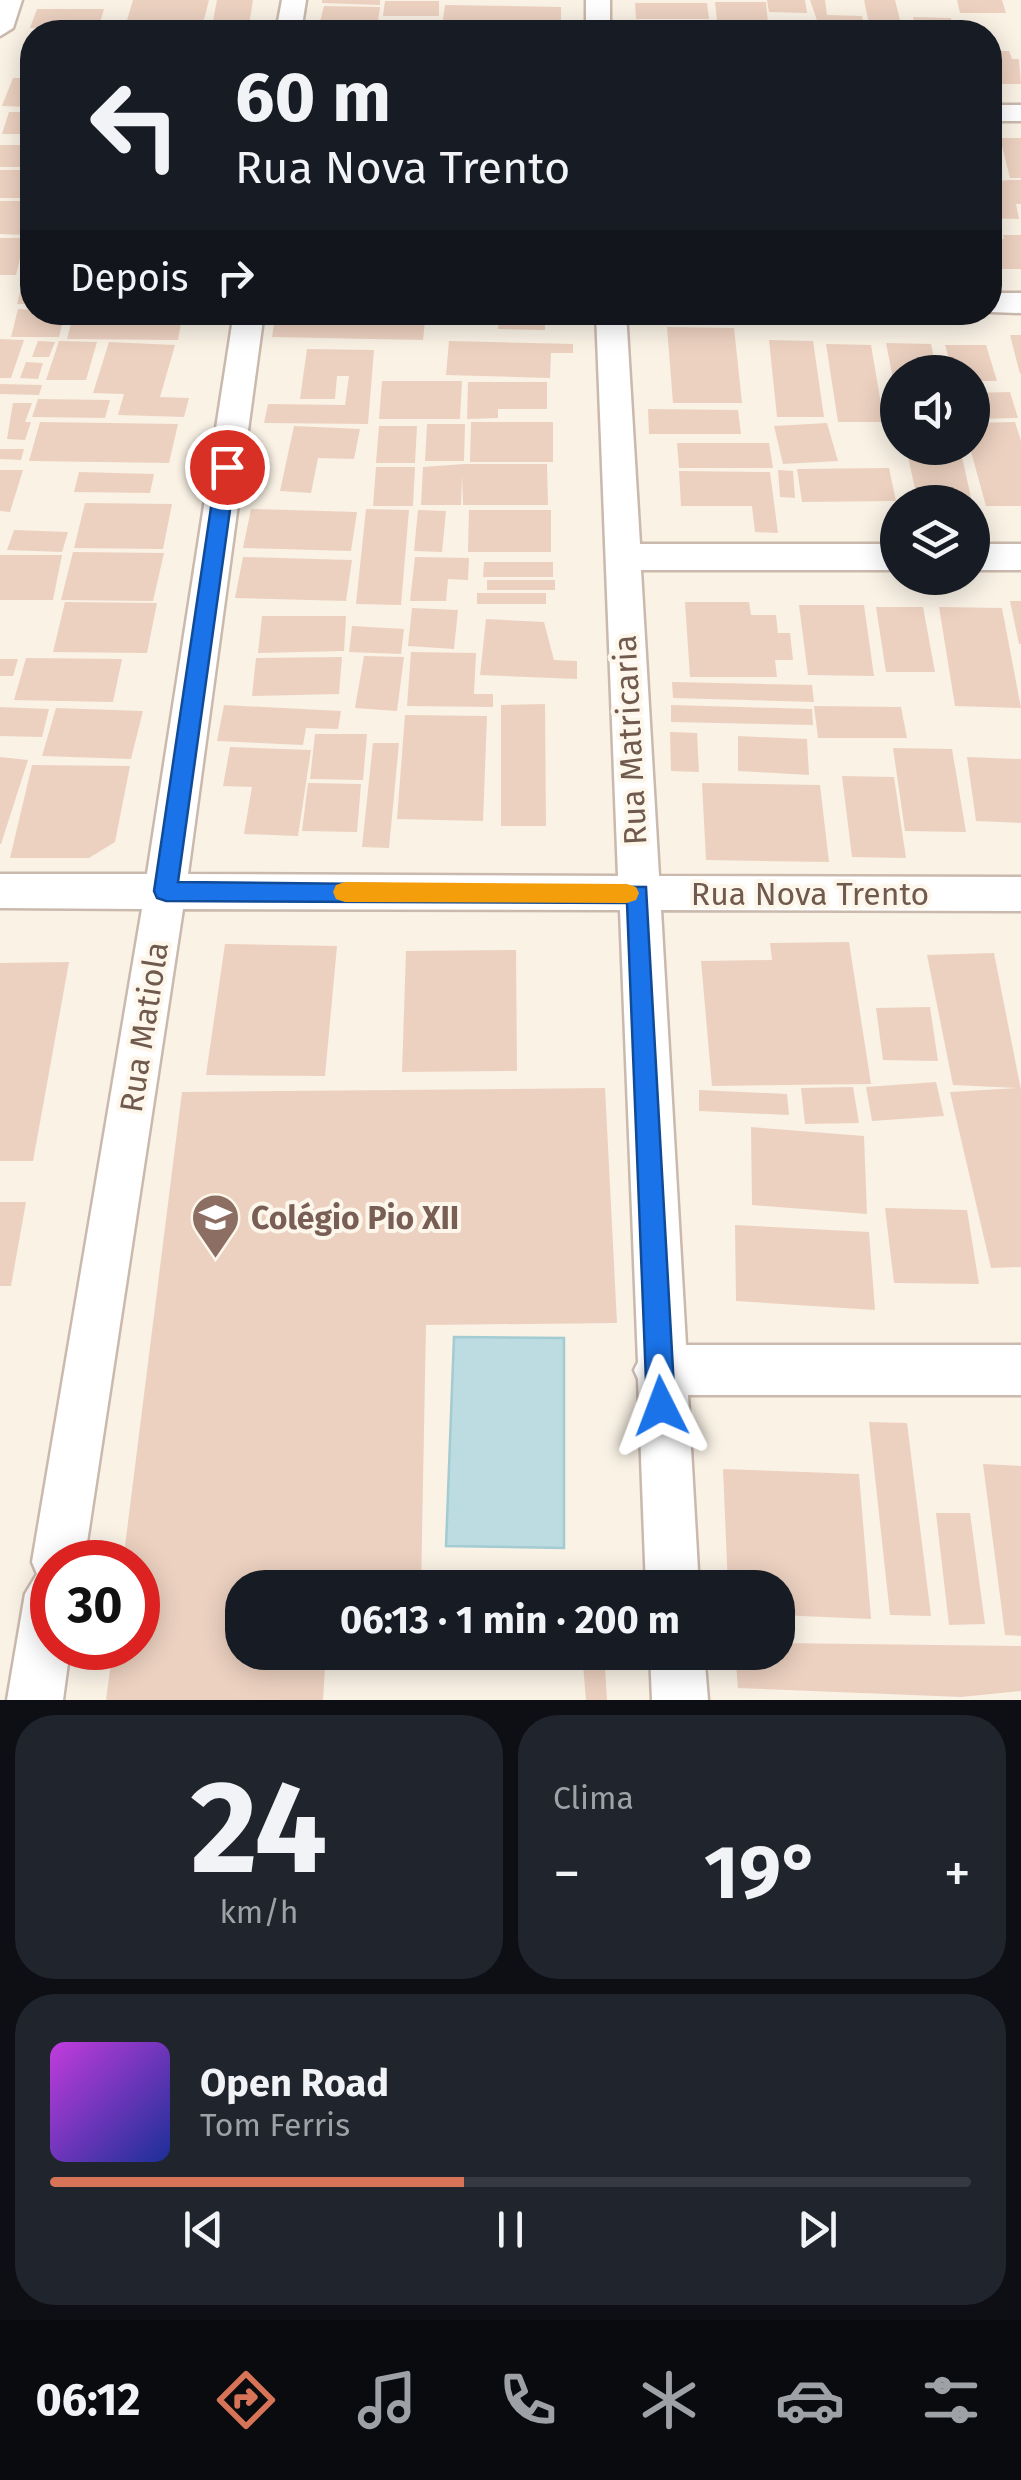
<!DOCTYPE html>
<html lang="pt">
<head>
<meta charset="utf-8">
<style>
  :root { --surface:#171b24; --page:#20242c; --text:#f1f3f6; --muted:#9ea1a6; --line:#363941; --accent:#d77357 }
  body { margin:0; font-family:"Fira Sans",sans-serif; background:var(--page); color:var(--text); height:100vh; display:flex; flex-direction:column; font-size:38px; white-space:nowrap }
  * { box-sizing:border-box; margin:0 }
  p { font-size:32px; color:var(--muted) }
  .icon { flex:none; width:55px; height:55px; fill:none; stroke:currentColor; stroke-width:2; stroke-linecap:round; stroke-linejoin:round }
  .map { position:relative; height:1700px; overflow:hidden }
  .side { display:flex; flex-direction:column; gap:15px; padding:15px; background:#0d0f14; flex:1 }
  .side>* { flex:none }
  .top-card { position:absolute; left:20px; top:20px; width:982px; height:305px; border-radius:40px; box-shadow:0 5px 25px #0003; background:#171b24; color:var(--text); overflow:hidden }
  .controls { position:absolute; left:880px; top:355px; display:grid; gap:20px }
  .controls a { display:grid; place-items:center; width:110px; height:110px; border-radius:50%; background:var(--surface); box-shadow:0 5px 25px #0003; font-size:50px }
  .speed { position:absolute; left:30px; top:1540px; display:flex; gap:20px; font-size:50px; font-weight:700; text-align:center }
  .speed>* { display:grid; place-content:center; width:130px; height:130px; border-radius:50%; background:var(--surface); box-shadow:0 5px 25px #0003; line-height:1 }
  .speed .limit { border:15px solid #d22; background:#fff; color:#111 }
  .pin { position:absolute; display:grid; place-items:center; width:85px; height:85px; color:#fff; margin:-42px; border:5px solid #fff; border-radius:50%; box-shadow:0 2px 10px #0007 }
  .me { position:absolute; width:110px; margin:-55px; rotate:357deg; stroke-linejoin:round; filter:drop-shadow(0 0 8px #0008) }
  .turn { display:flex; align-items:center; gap:35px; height:210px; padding:0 50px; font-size:45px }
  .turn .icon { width:130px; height:130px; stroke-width:2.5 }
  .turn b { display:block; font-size:70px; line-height:85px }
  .then { display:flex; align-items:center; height:95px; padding:0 50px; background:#0003; gap:20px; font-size:38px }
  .big { font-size:75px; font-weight:700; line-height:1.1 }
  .side .card { flex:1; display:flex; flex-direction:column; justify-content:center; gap:15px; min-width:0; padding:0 35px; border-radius:40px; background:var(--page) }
  .side .dial { align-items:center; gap:0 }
  .dial b { font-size:130px; line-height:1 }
  .song { display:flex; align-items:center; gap:30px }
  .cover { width:120px; height:120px; border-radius:15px; background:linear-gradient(135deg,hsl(290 70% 55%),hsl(230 70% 35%)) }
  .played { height:10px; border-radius:5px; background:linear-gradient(90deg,var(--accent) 45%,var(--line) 45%) }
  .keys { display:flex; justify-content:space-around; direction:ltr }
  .heat { display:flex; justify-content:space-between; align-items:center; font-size:55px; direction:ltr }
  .side .tiles { flex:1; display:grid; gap:15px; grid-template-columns:1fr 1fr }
  .card:last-child { grid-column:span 2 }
  .trip { position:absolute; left:225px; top:1570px; width:570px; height:100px; border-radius:40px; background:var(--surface); box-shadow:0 5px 25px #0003; font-weight:700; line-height:100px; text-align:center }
  .menu { display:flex; height:160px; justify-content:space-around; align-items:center; background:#090b0e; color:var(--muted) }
  .menu .icon { width:70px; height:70px }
  .menu .on { color:var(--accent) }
  .menu b { font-size:45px; color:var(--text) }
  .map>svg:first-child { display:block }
  .water { fill:#bcdce1; stroke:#a3cbd2; stroke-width:2.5 }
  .building { fill:#ecd1c0 }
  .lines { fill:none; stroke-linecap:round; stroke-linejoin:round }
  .street-casing { stroke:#cab9ad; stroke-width:5 }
  .street { fill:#fff; fill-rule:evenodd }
  .route { fill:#1a73e8; stroke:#114b97; stroke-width:2.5 }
  .slow { fill:#f59e0b }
  .labels { text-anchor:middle; stroke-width:8; stroke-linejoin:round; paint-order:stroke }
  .street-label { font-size:32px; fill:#70594d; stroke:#fdf6eb }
  .education-label { font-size:32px; font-weight:bold; fill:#785e54; stroke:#fdf6eb; text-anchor:start }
</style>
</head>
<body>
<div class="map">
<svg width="1021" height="1700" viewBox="0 0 1021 1700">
  <rect width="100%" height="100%" fill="#faf2e5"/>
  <polygon class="water" points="454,1337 564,1338 564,1548 446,1546"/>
  <g class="building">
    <polygon points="133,0 209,0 202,27 125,27"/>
    <polygon points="217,0 253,0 249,25 212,26"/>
    <polygon points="322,0 380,0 380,5 322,3"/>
    <polygon points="767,0 805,0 807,13 769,12"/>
    <polygon points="810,0 825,0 827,15 862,16 865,31 821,32"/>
    <polygon points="864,0 895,0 901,24 869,24"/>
    <polygon points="957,0 1002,0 1006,13 960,13"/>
    <polygon points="385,1 439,1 439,16 383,16"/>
    <polygon points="715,2 766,2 768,23 744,23 745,30 718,30"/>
    <polygon points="635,3 707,3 709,19 636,19"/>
    <polygon points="445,5 561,7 561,29 442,27"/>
    <polygon points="324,6 380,7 377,27 319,26"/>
    <polygon points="37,9 104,9 98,29 30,28"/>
    <polygon points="913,17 951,18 954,30 916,29"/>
    <polygon points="650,22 711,22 713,32 652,32"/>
    <polygon points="990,51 1009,51 1012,59 1019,59 1021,84 990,84"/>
    <polygon points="13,78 32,78 32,107 2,106"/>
    <polygon points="9,112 32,112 32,134 2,134"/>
    <polygon points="1000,138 1021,138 1021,178 1010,178"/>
    <polygon points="990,143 994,143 1002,172 990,172"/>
    <rect x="0" y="145" width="32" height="22"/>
    <rect x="0" y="170" width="32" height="28"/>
    <polygon points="1010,180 1021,180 1021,204 1016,204 1019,219 990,218 990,182"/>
    <polygon points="0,201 32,201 28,235 0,234"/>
    <polygon points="1003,235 1021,235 1021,269 996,269 990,239 1004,239"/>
    <polygon points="0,238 25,238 16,275 0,275"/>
    <polygon points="26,270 32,270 32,304 17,304"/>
    <polygon points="18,309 65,312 59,337 11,337"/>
    <polygon points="74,312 183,312 178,340 67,339"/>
    <polygon points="276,312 426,312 423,340 272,337"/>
    <polygon points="499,312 545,312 545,330 498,329"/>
    <polygon points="667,327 734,328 742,403 673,403"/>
    <polygon points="1010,335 1021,335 1021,373 1020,374"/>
    <polygon points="0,339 24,340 11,378 0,378"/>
    <polygon points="769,340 813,341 824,417 777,417"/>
    <polygon points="38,341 55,342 49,357 32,357"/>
    <polygon points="59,341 97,342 86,380 46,380"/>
    <polygon points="449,341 573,344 573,353 551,353 550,378 446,375"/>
    <polygon points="109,342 175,345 160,397 189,398 184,417 118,415 124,394 93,393"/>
    <polygon points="886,343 931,344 937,372 898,372 896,393"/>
    <polygon points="826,344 871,345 884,422 838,422"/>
    <polygon points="945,345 986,345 997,381 972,381 972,372 953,372"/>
    <polygon points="307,349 374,350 368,424 264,423 268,404 345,405 349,376 337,376 335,399 300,399"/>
    <polygon points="26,362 43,363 38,379 20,378"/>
    <polygon points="382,381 462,381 460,419 379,419"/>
    <polygon points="468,382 547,382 547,409 498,409 498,418 467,419"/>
    <polygon points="0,384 42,385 39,395 0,394"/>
    <polygon points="1010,392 1018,418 972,419 972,393"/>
    <polygon points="38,399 110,400 105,418 32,417"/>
    <polygon points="13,403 32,403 25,422 31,422 25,440 7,439"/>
    <polygon points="648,409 738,410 741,434 649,434"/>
    <polygon points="40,422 178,424 169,463 29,461"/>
    <polygon points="471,422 553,422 553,462 470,462"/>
    <polygon points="1015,422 1021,441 1021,506 986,506 970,448 972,423"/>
    <polygon points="827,423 838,461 783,464 774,426"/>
    <polygon points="427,424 465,424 464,461 425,461"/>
    <polygon points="294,426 360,429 354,459 318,458 311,493 280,491"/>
    <polygon points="379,426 417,426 415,463 376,463"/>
    <polygon points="677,443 769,443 773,468 679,468"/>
    <polygon points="906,448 960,448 972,502 918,502"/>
    <polygon points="0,449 24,449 21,460 0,459"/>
    <polygon points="464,464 547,464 548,505 463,505 462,476 461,505 421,505 423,467"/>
    <polygon points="376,467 415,467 413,506 373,506"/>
    <polygon points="889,468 896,501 802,502 797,469"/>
    <polygon points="0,470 23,470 10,512 0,511"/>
    <polygon points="778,470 793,471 795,498 780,497"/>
    <polygon points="679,471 770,472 778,533 755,532 752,506 681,506"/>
    <polygon points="79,472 154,474 150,493 74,492"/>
    <polygon points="85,503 172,504 163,549 74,548"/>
    <polygon points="251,509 357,512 351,551 243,548"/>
    <polygon points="366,509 409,510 401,605 356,604"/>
    <polygon points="418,510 446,511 442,552 414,551"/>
    <polygon points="469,510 551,510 551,552 468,552"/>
    <polygon points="14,530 68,532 62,552 7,550"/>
    <polygon points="73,552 164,553 153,601 61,600"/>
    <polygon points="0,555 62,555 53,600 0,600"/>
    <polygon points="243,557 352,560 346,601 235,598"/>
    <polygon points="415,557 469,558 468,580 448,579 446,601 410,601"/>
    <polygon points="484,562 553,562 553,577 483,577"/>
    <rect x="487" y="580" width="68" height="10"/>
    <rect x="477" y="593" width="69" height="11"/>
    <polygon points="1010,601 1021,601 1021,644 1019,644"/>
    <polygon points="65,602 157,603 147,653 53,652"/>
    <polygon points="685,602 749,602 751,615 776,615 778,633 790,633 793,660 775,660 777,677 690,677"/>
    <polygon points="799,605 864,605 874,676 808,675"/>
    <polygon points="876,607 923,607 935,672 886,672"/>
    <polygon points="939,607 1002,608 1021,708 955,706"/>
    <polygon points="412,608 458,610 454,649 408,646"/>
    <polygon points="262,616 346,616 344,651 258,653"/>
    <polygon points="486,619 544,622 554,660 577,661 577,679 480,675"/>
    <polygon points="352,626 404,629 401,654 349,652"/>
    <polygon points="411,652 476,653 474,694 493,694 493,707 407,706"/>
    <polygon points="364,656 404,657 397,711 355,708"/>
    <polygon points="342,657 339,694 252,696 256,658"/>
    <polygon points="26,658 122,659 113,702 14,700"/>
    <polygon points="0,659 18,659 13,676 0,676"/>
    <polygon points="672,682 812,685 814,702 673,698"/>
    <polygon points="545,704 546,826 501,826 501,705"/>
    <polygon points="224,705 341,711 338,729 306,728 303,745 217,741"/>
    <polygon points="671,705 812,709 813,725 671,722"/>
    <polygon points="814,706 901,707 907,738 818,738"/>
    <polygon points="0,707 49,709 42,737 0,736"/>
    <polygon points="56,708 143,711 131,759 42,756"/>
    <polygon points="405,715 487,716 483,821 397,819"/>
    <polygon points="670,732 697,733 699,772 671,771"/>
    <polygon points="315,734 367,734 363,780 310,779"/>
    <polygon points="738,736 807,739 809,775 738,771"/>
    <polygon points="373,743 399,743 389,848 362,847"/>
    <polygon points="230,747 311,750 298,836 244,834 252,787 223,786"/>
    <polygon points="893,748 952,749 966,832 905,831"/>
    <polygon points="0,757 28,760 1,844 0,844"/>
    <polygon points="967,757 1021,759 1021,823 976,821"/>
    <polygon points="32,765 130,766 115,842 89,858 10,858"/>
    <polygon points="842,776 894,777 906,858 852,857"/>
    <polygon points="308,783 361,784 357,832 302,831"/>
    <polygon points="702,783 820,785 829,862 706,860"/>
    <polygon points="849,942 871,1084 712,1086 701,961 772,960 770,943"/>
    <polygon points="225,944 337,946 325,1076 206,1075"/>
    <polygon points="516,950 517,1071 402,1072 406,951"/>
    <polygon points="994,953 1021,1090 1021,1267 991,1268 950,1092 1017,1088 953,1085 927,955"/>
    <polygon points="69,962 33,1161 0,1161 0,963"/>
    <polygon points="930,1007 938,1061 883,1060 876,1008"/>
    <polygon points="936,1082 944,1116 872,1121 866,1087"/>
    <polygon points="853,1087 859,1123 805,1124 801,1088"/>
    <polygon points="605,1088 617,1323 426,1325 421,1588 242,1588 242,1652 326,1652 323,1700 106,1700 113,1648 138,1648 138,1562 123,1562 182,1092"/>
    <polygon points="699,1090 787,1094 789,1115 699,1111"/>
    <polygon points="751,1127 864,1136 867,1214 752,1205"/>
    <polygon points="0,1202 26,1202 11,1286 0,1286"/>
    <polygon points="885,1208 967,1210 979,1284 894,1283"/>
    <polygon points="735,1225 869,1232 875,1310 736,1301"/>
    <polygon points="869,1422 907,1423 931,1616 890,1615"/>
    <polygon points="983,1464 1021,1466 1021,1636 1005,1635"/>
    <polygon points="723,1469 859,1474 871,1619 778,1615 778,1588 728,1588"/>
    <polygon points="936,1513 970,1513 985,1624 949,1625"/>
    <polygon points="778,1643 1021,1646 1021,1691 961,1697 738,1688 735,1652 778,1652"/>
    <polygon points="582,1652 604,1652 607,1700 586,1700"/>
  </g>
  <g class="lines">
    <defs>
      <g id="street">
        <polygon points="0,0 22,0 13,28 0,36"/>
        <polygon points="282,0 306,0 301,32 276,32"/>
        <rect x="586" y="0" width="24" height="32"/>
        <rect x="990" y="105" width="31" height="16"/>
        <polygon points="990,293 1021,293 1021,313 990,312"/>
        <polygon points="234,312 264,312 188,874 618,876 596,312 626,312 640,544 898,544 898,570 641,570 659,876 1021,877 1021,911 661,910 686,1345 1021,1345 1021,1395 688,1395 699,1588 646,1588 638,1379 634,1370 638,1362 620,910 183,909 84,1562 52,1562 52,1648 70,1648 63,1700 7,1700 25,1594 37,1574 32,1562 142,909 0,908 0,874 147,874"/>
        <rect x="972" y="544" width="49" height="26"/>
        <polygon points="650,1652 704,1652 708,1700 652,1700"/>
      </g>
    </defs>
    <use href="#street" class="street-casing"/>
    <use href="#street" class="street"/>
  </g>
  <polygon class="route" points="227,460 236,467 178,882 646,887 675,1406 671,1416 661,1420 651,1416 647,1406 627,903 166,901 157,898 154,891 217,467"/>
  <polygon class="slow" points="345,882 627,884 636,887 639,893 636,900 627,903 345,902 336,899 333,892 336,885"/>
  <defs>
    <symbol id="school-pin" viewBox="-11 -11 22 30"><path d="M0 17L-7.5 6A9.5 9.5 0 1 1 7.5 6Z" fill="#8d6e63" stroke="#fdf6eb"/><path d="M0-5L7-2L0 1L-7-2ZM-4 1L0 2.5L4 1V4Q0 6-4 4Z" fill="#fff"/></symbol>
  </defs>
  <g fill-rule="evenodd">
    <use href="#school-pin" x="188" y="1190" width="55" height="75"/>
  </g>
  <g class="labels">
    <g class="street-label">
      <text transform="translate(630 740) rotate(-93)" y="11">Rua Matricaria</text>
      <text x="810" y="905">Rua Nova Trento</text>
      <text transform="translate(144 1027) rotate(-81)" y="11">Rua Matiola</text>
    </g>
    <g class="education-label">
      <text x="251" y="1229">Colégio Pio XII</text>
    </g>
  </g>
</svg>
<div class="controls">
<a><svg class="icon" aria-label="sound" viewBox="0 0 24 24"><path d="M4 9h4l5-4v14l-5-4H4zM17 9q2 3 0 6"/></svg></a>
<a><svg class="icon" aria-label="layers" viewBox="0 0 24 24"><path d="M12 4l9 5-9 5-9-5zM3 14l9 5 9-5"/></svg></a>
</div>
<div class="speed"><div class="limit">30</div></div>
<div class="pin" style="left:227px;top:467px;background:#d93025"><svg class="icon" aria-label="arrive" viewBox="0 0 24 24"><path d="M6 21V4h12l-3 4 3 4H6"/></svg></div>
<svg class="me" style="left:661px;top:1406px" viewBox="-20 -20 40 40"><path d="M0-17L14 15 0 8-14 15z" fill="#1a73e8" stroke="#fff" stroke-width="4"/></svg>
<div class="trip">06:13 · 1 min · 200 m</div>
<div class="top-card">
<div class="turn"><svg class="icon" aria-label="left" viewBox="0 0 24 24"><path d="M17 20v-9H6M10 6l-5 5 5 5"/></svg><div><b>60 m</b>Rua Nova Trento</div></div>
<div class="then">Depois<svg class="icon" aria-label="right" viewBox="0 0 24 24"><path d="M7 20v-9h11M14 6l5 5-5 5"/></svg></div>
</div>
</div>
<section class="side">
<div class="tiles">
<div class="card dial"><b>24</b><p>km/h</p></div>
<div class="card"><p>Clima</p>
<div class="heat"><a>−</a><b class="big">19°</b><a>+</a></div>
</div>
<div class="card">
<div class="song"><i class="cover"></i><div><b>Open Road</b><p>Tom Ferris</p></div></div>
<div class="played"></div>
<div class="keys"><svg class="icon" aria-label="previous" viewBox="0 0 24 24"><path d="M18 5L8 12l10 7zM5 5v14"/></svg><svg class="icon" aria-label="pause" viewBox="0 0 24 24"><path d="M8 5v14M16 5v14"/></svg><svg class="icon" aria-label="next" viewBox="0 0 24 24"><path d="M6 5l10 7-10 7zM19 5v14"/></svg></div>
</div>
</div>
</section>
<nav class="menu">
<b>06:12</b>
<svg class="icon on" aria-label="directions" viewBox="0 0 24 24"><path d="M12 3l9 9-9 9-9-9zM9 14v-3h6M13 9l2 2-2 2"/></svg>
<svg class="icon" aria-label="music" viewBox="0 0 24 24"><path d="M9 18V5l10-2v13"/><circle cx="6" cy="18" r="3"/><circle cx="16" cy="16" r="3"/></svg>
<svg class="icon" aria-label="phone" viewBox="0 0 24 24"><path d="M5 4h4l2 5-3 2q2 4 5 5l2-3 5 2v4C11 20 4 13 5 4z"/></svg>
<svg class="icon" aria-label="climate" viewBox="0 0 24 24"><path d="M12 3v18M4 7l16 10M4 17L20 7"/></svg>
<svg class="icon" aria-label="car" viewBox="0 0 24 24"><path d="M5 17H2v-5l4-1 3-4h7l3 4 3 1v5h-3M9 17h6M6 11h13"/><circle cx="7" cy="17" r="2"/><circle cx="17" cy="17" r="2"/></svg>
<svg class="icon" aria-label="filters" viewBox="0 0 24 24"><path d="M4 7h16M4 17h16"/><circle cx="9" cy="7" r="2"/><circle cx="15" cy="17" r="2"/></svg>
</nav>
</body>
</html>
